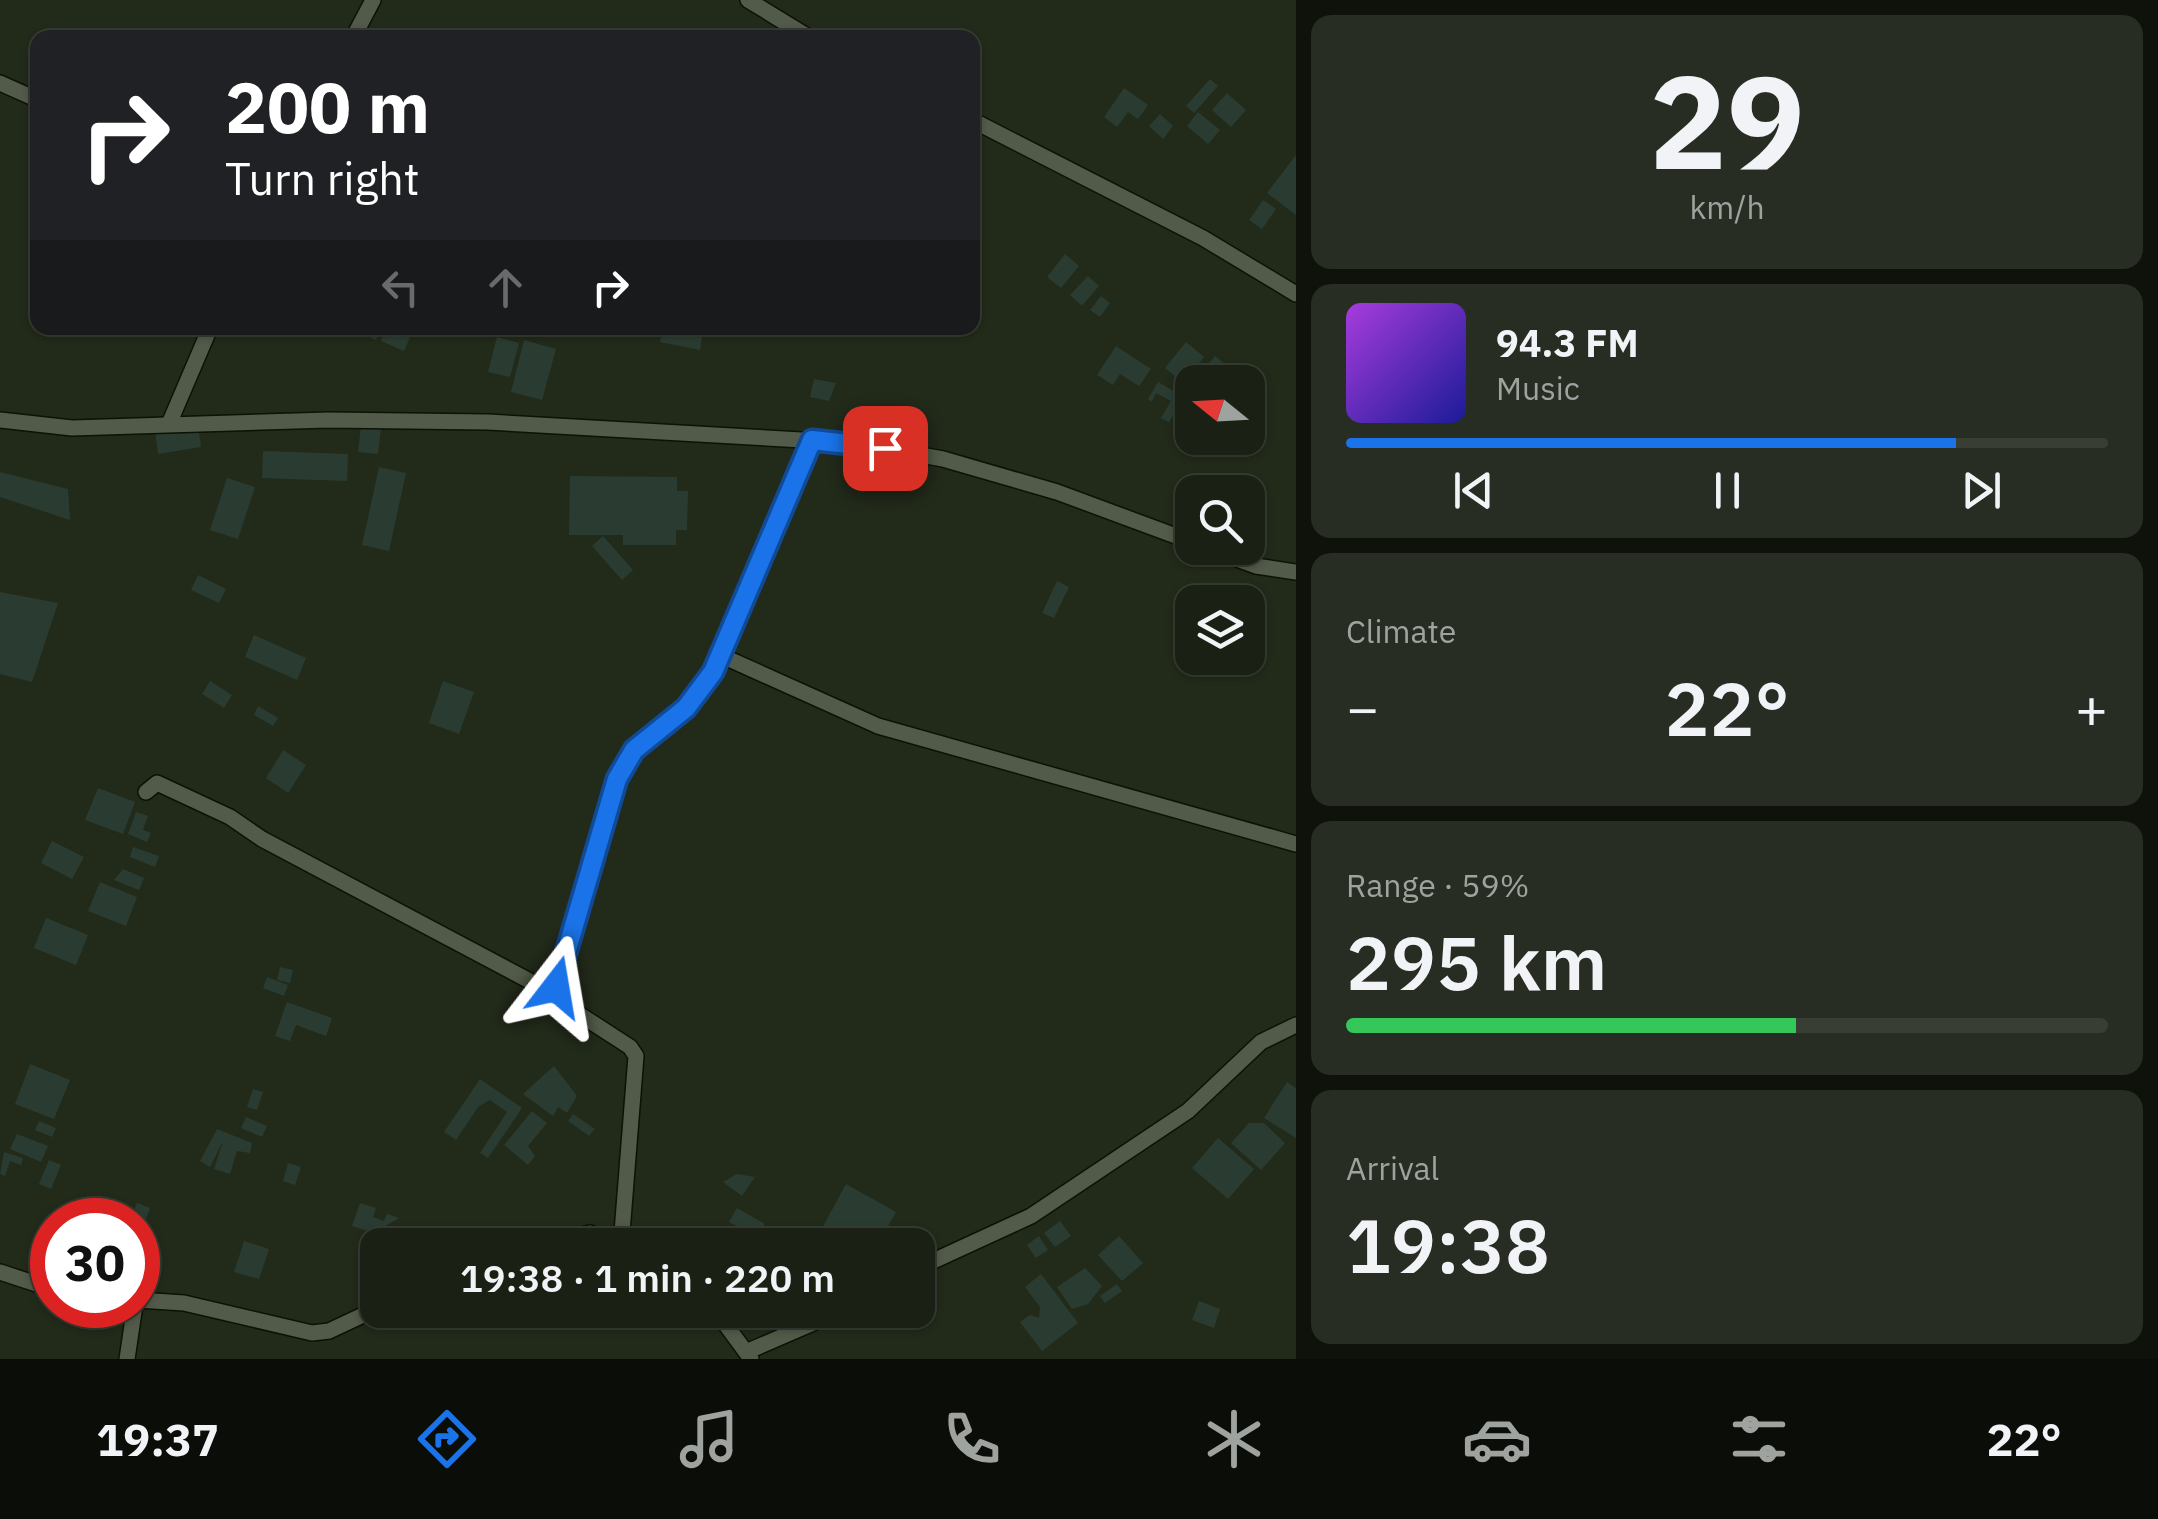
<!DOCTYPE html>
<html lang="en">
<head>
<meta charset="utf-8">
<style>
  :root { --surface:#1a2014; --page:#272d22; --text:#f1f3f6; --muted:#9fa3a0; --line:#383e34; --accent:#1a73e8 }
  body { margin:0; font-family:"IBM Plex Sans",sans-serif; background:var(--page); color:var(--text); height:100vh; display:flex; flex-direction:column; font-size:38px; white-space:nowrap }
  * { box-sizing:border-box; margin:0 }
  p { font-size:32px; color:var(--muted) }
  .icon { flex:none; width:55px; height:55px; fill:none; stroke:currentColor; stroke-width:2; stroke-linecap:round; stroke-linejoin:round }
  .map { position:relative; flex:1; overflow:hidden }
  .side { display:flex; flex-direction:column; gap:15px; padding:15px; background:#0e120b; width:862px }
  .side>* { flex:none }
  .banner { position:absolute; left:30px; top:30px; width:950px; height:305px; border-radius:20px; box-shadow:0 2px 8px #0004,0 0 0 2px var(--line); background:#202124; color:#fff; overflow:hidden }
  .needle { width:65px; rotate:288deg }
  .controls { position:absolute; left:1175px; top:365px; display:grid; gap:20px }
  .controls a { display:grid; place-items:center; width:90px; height:90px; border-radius:20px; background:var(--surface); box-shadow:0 2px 8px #0004,0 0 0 2px var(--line); font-size:50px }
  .speed { position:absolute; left:30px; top:1198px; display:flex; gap:20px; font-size:50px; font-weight:700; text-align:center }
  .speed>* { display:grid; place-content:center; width:130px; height:130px; border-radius:50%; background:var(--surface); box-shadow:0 2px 8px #0004,0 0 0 2px var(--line); line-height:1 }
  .speed .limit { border:15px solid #d22; background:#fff; color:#111 }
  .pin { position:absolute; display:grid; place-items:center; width:85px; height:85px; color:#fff; margin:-42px; border-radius:20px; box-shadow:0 5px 15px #0006 }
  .me { position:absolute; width:110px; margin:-55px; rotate:14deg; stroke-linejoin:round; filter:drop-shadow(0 0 8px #0008) }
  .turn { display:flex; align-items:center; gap:35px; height:210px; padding:0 30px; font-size:45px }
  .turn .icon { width:130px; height:130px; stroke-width:2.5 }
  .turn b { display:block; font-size:70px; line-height:85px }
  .lanes { display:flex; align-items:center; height:95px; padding:0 30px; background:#0003; justify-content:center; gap:50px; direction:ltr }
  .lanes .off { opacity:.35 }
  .big { font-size:75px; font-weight:600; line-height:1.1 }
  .side .widget { flex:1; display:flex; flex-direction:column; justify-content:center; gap:15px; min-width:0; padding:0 35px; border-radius:20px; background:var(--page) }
  .side .dial { align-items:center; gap:0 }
  .dial b { font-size:130px; line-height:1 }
  .song { display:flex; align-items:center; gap:30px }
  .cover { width:120px; height:120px; border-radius:15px; background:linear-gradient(135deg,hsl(280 70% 55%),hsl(240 70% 35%)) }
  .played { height:10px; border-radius:5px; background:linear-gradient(90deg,var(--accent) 80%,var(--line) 80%) }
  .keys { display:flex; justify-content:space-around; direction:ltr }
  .heat { display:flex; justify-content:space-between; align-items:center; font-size:55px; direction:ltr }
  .charge { height:15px; border-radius:8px; background:linear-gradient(90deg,#34c759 59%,var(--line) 0) }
  .trip { position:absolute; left:360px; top:1228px; width:575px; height:100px; border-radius:20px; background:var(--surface); box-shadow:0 2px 8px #0004,0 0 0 2px var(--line); font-weight:600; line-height:100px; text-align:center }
  .dock { display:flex; height:160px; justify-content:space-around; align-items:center; background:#0a0d08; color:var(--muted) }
  .dock .icon { width:70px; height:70px }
  .dock .selected { color:var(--accent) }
  .dock b { font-size:45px; color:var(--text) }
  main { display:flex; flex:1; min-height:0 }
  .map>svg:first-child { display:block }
  .building { fill:#2a3c31 }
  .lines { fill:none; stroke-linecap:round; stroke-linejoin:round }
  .minor-casing { stroke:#0c1204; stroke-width:18 }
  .minor { stroke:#525a49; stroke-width:15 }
  .route-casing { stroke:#114b97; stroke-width:25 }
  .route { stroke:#1a73e8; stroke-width:18 }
</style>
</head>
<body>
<main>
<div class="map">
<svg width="1296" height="1359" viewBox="0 0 1296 1359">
  <rect width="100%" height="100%" fill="#222a1a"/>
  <g class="building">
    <polygon points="1210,79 1218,86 1194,113 1186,106"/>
    <polygon points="1124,88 1148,105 1138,119 1128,112 1117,127 1104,117"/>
    <polygon points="1227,93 1246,110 1231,127 1212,110"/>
    <polygon points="1198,112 1220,130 1208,144 1187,126"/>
    <polygon points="1160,114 1173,126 1163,139 1149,126"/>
    <polygon points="1296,155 1296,215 1267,193"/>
    <polygon points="1263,200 1276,209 1262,229 1249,220"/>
    <polygon points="1065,254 1079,266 1061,288 1047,277"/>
    <polygon points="1088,276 1099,286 1082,306 1070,295"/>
    <polygon points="1101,296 1110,303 1100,317 1090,310"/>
    <polygon points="360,328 381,328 376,340 358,332"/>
    <polygon points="387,328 414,328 404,351 381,341"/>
    <polygon points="663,328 703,332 700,350 660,342"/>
    <polygon points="497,337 519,343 510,377 488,372"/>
    <polygon points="524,340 556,349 542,400 511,392"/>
    <polygon points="1186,342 1204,357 1183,383 1165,368"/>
    <polygon points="1116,346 1151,369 1139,386 1120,374 1113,385 1097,375"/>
    <polygon points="1215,356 1227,366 1215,382 1194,382"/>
    <polygon points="814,379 836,383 829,401 810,397"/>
    <polygon points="1158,382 1184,397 1169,422 1161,418 1171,401 1156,393 1152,402 1148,399"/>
    <polygon points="198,425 201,447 158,454 155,431"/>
    <polygon points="361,426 381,429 378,454 358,452"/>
    <polygon points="263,451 348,454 347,481 262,478"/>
    <polygon points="379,467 406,473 389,551 362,545"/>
    <polygon points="0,472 68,489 70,520 0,497"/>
    <polygon points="570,476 677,477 677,491 688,491 687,530 676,530 676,545 623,545 623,535 569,535"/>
    <polygon points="227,478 255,487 238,539 210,530"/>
    <polygon points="603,536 633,570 622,580 592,546"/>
    <polygon points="198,575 226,589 219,603 191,590"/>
    <polygon points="1057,581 1069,587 1054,618 1042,613"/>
    <polygon points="0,592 58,603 32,682 0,674"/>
    <polygon points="254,635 306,658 297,680 245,657"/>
    <polygon points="210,681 232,695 224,708 202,694"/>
    <polygon points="443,681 474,692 459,734 429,723"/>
    <polygon points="258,706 278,718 273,726 254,715"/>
    <polygon points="283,750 306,765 288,793 266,778"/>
    <polygon points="98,788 135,802 123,834 85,820"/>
    <polygon points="136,812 148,816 143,830 151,833 147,842 128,834"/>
    <polygon points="52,841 84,857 72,879 41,863"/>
    <polygon points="133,847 159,856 155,867 130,857"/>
    <polygon points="123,869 144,878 139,890 114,880"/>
    <polygon points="100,882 137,897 126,926 88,911"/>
    <polygon points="46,918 88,935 76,965 34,948"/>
    <polygon points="280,967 293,970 290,983 277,980"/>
    <polygon points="267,977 288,985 284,996 263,988"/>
    <polygon points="287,1002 332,1018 326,1036 296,1025 290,1041 275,1036"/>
    <polygon points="30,1064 70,1080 54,1119 15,1104"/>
    <polygon points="554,1066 577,1096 567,1113 558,1107 553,1116 523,1094"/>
    <polygon points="480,1079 522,1108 488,1158 480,1153 507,1112 490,1100 478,1107 456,1140 444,1132"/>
    <polygon points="1287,1082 1296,1088 1296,1138 1264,1118"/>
    <polygon points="253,1089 263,1092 257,1110 247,1107"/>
    <polygon points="532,1111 547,1123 528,1146 535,1156 528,1165 504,1145"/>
    <polygon points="573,1114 595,1129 589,1136 568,1121"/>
    <polygon points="246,1117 267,1126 262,1137 241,1128"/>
    <polygon points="39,1121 56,1128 52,1137 35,1130"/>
    <polygon points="1249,1123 1264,1123 1285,1143 1261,1170 1231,1143"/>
    <polygon points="217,1129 252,1143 250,1153 237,1151 230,1174 214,1169 223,1141 210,1167 200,1161"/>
    <polygon points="17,1134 48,1146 41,1162 10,1149"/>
    <polygon points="1218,1138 1254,1169 1228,1199 1192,1168"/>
    <polygon points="4,1152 23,1158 21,1165 10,1161 5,1176 0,1174"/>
    <polygon points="49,1160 61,1165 51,1189 39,1184"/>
    <polygon points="288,1163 301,1167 295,1185 283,1181"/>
    <polygon points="737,1174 755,1177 742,1196 723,1182"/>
    <polygon points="846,1184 896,1212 879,1242 857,1229 851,1240 861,1245 813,1245"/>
    <polygon points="137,1203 150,1208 142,1230 138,1220 130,1220"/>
    <polygon points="360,1203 376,1208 373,1217 384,1221 387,1214 399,1218 374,1233 352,1226"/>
    <polygon points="737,1208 765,1224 757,1237 729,1222"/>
    <polygon points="1060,1221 1071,1236 1055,1247 1044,1233"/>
    <polygon points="730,1230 742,1234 749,1245 716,1245 721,1237 727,1239"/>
    <polygon points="1039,1236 1048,1250 1036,1258 1027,1245"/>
    <polygon points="1119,1236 1143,1263 1122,1281 1098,1255"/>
    <polygon points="244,1241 269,1249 259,1279 234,1272"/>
    <polygon points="1085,1268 1102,1286 1088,1304 1072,1309 1057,1287"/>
    <polygon points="1041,1274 1078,1323 1042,1351 1020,1322 1030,1315 1039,1318 1040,1307 1025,1287"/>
    <polygon points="1117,1284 1122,1291 1105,1303 1100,1296"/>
    <polygon points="1199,1301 1220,1309 1214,1328 1192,1320"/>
  </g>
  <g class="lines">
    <defs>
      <g id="minor">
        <polyline points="748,0 810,38"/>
        <polyline points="353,38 373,0"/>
        <polyline points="0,83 38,100"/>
        <polyline points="972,120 1203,238 1296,294"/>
        <polyline points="0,420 72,428 328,420 488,422 855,443 943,459 1057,492 1192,542"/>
        <polyline points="169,424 210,328"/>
        <polyline points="1207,548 1256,566 1296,572"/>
        <polyline points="720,655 878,726 1296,844"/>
        <polyline points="146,792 157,783 230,817 262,839 558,996"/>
        <polyline points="540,1245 590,1233 622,1245"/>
        <polyline points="621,1245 636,1056 630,1047 565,1005 558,996 558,976 617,779 634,749 686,708 713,672 813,439"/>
        <polyline points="918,1268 1031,1216 1188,1111 1261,1042 1296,1025"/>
        <polyline points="0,1272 52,1289"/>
        <polyline points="138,1300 184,1303 312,1333 329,1331 378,1308"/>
        <polyline points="715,1310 751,1359"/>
        <polyline points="746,1352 843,1310"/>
        <polyline points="127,1359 135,1305"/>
      </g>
    </defs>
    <use href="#minor" class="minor-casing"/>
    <use href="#minor" class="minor"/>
  </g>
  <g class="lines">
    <defs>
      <polyline id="route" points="556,987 617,779 634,750 686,708 713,672 812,440 885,448"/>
    </defs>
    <use href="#route" class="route-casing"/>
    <use href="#route" class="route"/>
  </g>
</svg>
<div class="controls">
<a><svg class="needle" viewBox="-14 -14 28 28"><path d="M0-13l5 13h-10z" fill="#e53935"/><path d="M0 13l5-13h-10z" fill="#9fa3a0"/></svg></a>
<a><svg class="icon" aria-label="search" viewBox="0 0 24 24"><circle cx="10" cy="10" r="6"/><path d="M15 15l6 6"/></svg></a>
<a><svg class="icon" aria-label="layers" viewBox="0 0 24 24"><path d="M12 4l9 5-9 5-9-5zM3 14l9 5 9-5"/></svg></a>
</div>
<div class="speed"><div class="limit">30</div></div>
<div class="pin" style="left:885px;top:448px;background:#d93025"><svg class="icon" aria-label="arrive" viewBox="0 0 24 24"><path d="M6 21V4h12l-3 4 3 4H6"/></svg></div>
<svg class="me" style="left:556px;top:987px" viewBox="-20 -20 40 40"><path d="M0-17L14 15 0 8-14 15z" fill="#1a73e8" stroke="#fff" stroke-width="4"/></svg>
<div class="trip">19:38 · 1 min · 220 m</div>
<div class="banner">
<div class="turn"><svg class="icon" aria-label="right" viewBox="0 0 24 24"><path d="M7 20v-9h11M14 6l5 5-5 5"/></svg><div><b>200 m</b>Turn right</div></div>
<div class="lanes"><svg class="icon off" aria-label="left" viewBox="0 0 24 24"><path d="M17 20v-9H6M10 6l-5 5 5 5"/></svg><svg class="icon off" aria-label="ahead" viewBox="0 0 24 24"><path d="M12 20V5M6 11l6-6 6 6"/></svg><svg class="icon" aria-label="right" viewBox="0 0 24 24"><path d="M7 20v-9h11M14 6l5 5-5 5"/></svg></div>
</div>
</div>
<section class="side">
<div class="widget dial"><b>29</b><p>km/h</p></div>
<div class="widget">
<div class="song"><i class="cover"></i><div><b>94.3 FM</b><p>Music</p></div></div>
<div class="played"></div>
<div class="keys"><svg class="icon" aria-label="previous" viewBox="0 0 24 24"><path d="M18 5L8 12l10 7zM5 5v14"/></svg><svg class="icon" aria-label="pause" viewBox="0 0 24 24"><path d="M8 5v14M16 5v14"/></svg><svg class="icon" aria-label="next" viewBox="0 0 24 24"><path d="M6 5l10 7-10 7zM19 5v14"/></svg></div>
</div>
<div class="widget"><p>Climate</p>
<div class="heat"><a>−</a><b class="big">22°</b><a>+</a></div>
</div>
<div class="widget"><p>Range · 59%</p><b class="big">295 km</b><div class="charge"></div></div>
<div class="widget"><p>Arrival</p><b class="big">19:38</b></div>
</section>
</main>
<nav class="dock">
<b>19:37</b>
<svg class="icon selected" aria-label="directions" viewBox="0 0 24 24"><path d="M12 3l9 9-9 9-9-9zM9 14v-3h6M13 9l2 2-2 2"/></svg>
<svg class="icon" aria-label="music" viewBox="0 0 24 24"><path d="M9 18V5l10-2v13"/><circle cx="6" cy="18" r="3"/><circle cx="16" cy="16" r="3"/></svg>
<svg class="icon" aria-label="phone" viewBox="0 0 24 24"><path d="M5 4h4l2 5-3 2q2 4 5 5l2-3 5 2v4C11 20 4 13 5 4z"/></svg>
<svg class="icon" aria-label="climate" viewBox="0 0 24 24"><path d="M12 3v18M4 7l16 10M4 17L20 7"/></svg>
<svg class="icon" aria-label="car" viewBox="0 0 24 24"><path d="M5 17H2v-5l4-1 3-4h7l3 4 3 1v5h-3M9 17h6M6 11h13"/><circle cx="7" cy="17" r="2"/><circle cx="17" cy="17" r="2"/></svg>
<svg class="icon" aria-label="filters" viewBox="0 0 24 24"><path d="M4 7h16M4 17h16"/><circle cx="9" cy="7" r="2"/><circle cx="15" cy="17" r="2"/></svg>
<b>22°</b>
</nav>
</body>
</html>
